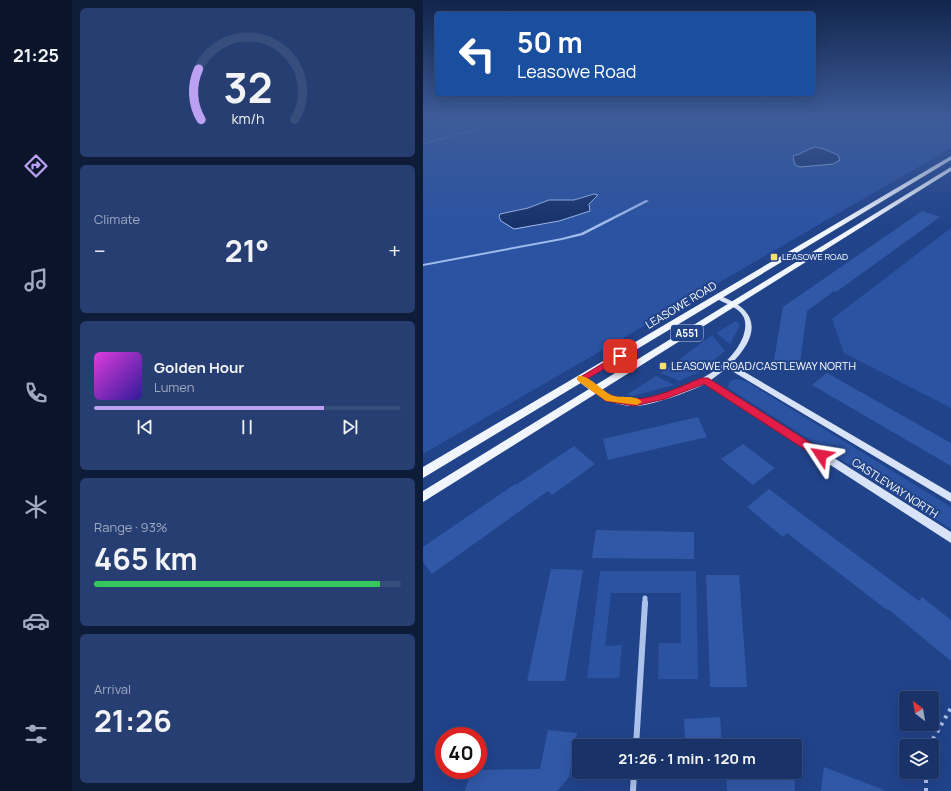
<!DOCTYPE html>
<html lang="en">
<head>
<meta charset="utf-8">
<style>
  :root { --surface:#193268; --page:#263e71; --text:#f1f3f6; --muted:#9faac0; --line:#374d7c; --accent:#bca0f2 }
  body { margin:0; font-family:Manrope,sans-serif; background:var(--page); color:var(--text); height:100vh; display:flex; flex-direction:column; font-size:15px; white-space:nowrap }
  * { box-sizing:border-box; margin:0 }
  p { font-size:13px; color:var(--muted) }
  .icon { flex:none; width:22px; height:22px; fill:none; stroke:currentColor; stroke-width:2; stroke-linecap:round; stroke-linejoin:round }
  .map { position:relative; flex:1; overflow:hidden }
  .drawer { display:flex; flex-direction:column; gap:8px; padding:8px; background:#0e1c39; width:351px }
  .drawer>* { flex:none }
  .hud { position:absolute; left:12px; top:12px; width:380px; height:84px; border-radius:4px; box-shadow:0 4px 16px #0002,0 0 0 1px var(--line); background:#1a4fa0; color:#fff; overflow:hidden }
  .needle { width:26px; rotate:329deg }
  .buttons { position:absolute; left:476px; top:691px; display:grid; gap:8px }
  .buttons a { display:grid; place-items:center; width:40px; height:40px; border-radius:4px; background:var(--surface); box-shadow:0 4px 16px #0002,0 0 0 1px var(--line); font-size:20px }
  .speed { position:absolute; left:12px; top:727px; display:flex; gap:8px; font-size:20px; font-weight:700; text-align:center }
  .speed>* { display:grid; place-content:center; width:52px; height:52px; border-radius:50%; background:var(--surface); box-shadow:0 4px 16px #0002,0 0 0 1px var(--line); line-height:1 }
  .speed .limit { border:6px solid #d22; background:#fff; color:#111 }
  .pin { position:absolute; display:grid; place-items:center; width:34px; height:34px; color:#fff; margin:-17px; border-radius:8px; box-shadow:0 2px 6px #0006 }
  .me { position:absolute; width:44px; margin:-22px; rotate:303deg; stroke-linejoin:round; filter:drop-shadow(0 0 3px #0008) }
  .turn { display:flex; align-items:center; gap:14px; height:84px; padding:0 16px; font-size:18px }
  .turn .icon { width:52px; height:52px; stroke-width:2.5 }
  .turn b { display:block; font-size:28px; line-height:34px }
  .big { font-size:30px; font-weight:700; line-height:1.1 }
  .drawer .card { flex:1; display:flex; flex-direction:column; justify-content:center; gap:6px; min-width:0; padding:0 14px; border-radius:6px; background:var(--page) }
  .drawer .dial { align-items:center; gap:0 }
  .dial svg { height:104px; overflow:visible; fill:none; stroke:var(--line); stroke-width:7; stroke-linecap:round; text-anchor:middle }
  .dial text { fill:var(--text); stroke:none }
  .song { display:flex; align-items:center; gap:12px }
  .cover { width:48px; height:48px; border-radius:6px; background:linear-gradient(135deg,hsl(300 70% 55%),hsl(250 70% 35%)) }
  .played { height:4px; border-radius:2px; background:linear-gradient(90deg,var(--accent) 75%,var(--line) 75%) }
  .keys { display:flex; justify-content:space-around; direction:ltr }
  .heat { display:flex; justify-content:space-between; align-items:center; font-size:22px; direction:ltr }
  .charge { height:6px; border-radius:3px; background:linear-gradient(90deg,#34c759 93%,var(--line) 0) }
  .trip { position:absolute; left:149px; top:739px; width:230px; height:40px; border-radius:4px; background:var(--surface); box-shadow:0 4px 16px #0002,0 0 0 1px var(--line); font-weight:700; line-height:40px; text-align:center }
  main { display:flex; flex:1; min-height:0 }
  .tab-bar { display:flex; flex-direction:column; width:72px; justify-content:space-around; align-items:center; background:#0a142a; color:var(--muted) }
  .tab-bar .icon { width:28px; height:28px }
  .tab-bar .selected { color:var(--accent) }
  .tab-bar b { font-size:18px; color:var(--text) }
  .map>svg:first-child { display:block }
  .green { fill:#2b53a2 }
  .water { fill:#173169; stroke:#a1bbec }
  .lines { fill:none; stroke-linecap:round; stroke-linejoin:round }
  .stream { fill:#a1bbec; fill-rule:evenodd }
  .building { fill:#3158a7 }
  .path-far1 { stroke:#adc2eb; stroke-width:1; stroke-dasharray:1 1.5; stroke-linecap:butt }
  .path { stroke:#adc2eb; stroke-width:4; stroke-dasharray:3 5; stroke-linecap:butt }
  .street-far1 { stroke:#adc2eb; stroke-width:5 }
  .street { stroke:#adc2eb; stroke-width:6 }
  .secondary { fill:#d8e3f8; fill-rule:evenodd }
  .primary { fill:#f1f5fe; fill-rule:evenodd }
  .route { fill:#e11d48; stroke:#92132f }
  .slow { fill:#f59e0b }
  .poi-dot { fill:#f7df6e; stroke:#21438a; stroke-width:1.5 }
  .labels { text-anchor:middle; stroke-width:4; stroke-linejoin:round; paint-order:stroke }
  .far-poi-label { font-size:9px; fill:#fff; stroke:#21438a; text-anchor:start }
  .shield { fill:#21438a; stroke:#bcc7dc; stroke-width:1 }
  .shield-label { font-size:10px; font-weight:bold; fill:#fff }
  .street-label { font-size:11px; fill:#fff; stroke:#21438a }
  .poi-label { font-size:11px; fill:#fff; stroke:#21438a; text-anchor:start }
</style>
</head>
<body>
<main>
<nav class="tab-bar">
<b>21:25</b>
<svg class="icon selected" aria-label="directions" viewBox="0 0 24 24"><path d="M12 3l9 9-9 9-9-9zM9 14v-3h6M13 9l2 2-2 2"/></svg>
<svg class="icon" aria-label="music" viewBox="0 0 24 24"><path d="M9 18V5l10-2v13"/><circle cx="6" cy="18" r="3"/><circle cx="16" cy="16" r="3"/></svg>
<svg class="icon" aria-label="phone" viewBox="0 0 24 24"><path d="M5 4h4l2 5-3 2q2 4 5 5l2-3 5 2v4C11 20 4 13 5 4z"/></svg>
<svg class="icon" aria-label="climate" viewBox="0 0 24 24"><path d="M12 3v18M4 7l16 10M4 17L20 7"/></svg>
<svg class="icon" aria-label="car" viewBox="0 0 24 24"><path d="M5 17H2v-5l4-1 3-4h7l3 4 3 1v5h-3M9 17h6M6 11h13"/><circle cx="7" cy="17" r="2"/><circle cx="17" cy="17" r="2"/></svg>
<svg class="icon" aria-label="filters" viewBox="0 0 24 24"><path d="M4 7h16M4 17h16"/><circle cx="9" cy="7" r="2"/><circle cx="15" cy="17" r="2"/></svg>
</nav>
<section class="drawer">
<div class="card dial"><svg viewBox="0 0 100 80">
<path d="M14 69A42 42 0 1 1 86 69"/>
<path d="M14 69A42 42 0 0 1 12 30" stroke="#bca0f2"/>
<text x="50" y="56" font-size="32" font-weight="700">32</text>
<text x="50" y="72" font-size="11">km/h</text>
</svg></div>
<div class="card"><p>Climate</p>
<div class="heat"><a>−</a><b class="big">21°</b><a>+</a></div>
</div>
<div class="card">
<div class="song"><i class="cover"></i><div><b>Golden Hour</b><p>Lumen</p></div></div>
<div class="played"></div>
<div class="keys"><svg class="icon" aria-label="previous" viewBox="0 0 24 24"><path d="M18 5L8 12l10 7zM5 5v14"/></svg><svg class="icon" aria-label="pause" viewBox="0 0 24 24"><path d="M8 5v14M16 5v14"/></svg><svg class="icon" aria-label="next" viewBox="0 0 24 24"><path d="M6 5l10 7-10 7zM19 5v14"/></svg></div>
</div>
<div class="card"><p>Range · 93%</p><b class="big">465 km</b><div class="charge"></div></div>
<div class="card"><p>Arrival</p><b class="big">21:26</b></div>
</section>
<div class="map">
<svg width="528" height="791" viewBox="0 0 528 791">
  <rect width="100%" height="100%" fill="#21438a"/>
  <g class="green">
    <polygon points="0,116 528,116 528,148 0,454"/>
    <polygon points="528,228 528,408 421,353 409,319"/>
    <polygon points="313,321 317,325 307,344 293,333"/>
    <polygon points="289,335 302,351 276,372 256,381 238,373"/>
    <polygon points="233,376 251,385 210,396 203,395"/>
    <polygon points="312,379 319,380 326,383 528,507 528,529 305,388 306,382"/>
    <polygon points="177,571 273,571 275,679 235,679 236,643 258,643 258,593 188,593 182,646 199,645 196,678 164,678"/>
  </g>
  <g class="water">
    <path d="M 392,147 L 401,149 L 415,155 L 417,160 L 410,164 L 377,167 L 372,165 L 370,156 C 379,154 384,149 392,147 Z"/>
    <polygon points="171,194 175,195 166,204 167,211 136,221 91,229 78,221 76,217 77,214 105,208 126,200 151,200"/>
  </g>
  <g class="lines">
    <polygon class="stream" points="223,200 226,201 160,235 139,240 0,266 0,264 139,238 158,233"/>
  </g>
  <g class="building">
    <polygon points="499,211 517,217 413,292 411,291 384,311 376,370 350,366 360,307"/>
    <polygon points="404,373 528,443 528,466 389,385"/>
    <polygon points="275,417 284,437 185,460 180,439"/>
    <polygon points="320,444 352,468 330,485 298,459"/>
    <polygon points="151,446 172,464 129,495 125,491 9,574 0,562 0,547 92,484 93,485"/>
    <polygon points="346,489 396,527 496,601 499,597 528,620 528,661 465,609 464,610 364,533 360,537 324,507"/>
    <polygon points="173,530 271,532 271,559 169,558"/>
    <polygon points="128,569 160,570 142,681 104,681"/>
    <polygon points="283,575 316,575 324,687 287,687"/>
    <polygon points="297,717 299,746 262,746 261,719"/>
    <polygon points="125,730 154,733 146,777 134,791 42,791 48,770 117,769"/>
    <polygon points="401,767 461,790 460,791 398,791"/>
    <polygon points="303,772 371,772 372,791 304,791"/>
  </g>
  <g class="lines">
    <polyline class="path-far1" points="0,144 100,116"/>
    <g class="path">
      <polyline points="506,746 528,708"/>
      <polyline points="503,772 503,791"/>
    </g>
    <polyline class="street-far1" points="222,604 222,598"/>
    <g class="street">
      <polyline points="213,746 222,603"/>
      <polyline points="210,791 211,772"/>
    </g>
    <path class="secondary" d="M 294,295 C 337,309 338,334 308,364 L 528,493 L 528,502 L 304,368 L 288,380 L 528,532 L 528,543 L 282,384 C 265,392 227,407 208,406 C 195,405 182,400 171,392 C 165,389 158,384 154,379 L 158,376 L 161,377 C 175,388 191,400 210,400 C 217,400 224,398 231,396 C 263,389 307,370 320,337 C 322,331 324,322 320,316 C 315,307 301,303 292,298 L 292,296 Z"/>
    <g class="primary">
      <polygon points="528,156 528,160 0,478 0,467"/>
      <polygon points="528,167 528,171 0,502 0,491"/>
    </g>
  </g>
  <linearGradient id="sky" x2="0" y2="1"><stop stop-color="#12254c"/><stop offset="0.51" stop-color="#3d5b98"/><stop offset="1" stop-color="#3d5b98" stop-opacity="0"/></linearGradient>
  <rect width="528" height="227" fill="url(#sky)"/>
  <path class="route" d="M 197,353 L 200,354 L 201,356 L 200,358 L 164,379 C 172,384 181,393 190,396 C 220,406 251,389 278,378 L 285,378 L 402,452 L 403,455 L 402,458 L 395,458 L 281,384 L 242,399 L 211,406 L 183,401 L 154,379 Z"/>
  <path class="slow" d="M 155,376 C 165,374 179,391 188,395 C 197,399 213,394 219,402 L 214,405 L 183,401 L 155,381 L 154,379 Z"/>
  <g class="poi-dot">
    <rect x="347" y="253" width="8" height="8" rx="2"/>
    <rect x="236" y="362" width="8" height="8" rx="2"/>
  </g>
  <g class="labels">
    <g class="far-poi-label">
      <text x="359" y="260">LEASOWE ROAD</text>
    </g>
    <rect class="shield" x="248" y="325" width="32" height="16" rx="3"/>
    <g class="shield-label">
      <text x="264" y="337">A551</text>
    </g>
    <g class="street-label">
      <text transform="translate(258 305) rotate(-31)" y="4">LEASOWE ROAD</text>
      <text transform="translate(472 488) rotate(33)" y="4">CASTLEWAY NORTH</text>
    </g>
    <g class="poi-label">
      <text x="248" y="370">LEASOWE ROAD/CASTLEWAY NORTH</text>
    </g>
  </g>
</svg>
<div class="buttons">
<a><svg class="needle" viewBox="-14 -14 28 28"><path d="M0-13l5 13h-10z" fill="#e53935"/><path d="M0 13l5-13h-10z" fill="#9faac0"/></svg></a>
<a><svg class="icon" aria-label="layers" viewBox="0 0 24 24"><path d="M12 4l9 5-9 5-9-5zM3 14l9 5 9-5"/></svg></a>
</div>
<div class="speed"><div class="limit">40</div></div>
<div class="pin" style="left:197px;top:356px;background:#d93025"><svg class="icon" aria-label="arrive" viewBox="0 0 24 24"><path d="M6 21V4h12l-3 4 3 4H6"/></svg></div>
<svg class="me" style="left:398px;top:455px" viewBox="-20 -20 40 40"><path d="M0-17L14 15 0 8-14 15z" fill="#e11d48" stroke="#fff" stroke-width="4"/></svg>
<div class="trip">21:26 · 1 min · 120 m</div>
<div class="hud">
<div class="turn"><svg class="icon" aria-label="left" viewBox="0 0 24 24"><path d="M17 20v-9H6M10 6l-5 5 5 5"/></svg><div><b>50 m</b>Leasowe Road</div></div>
</div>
</div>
</main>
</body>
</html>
